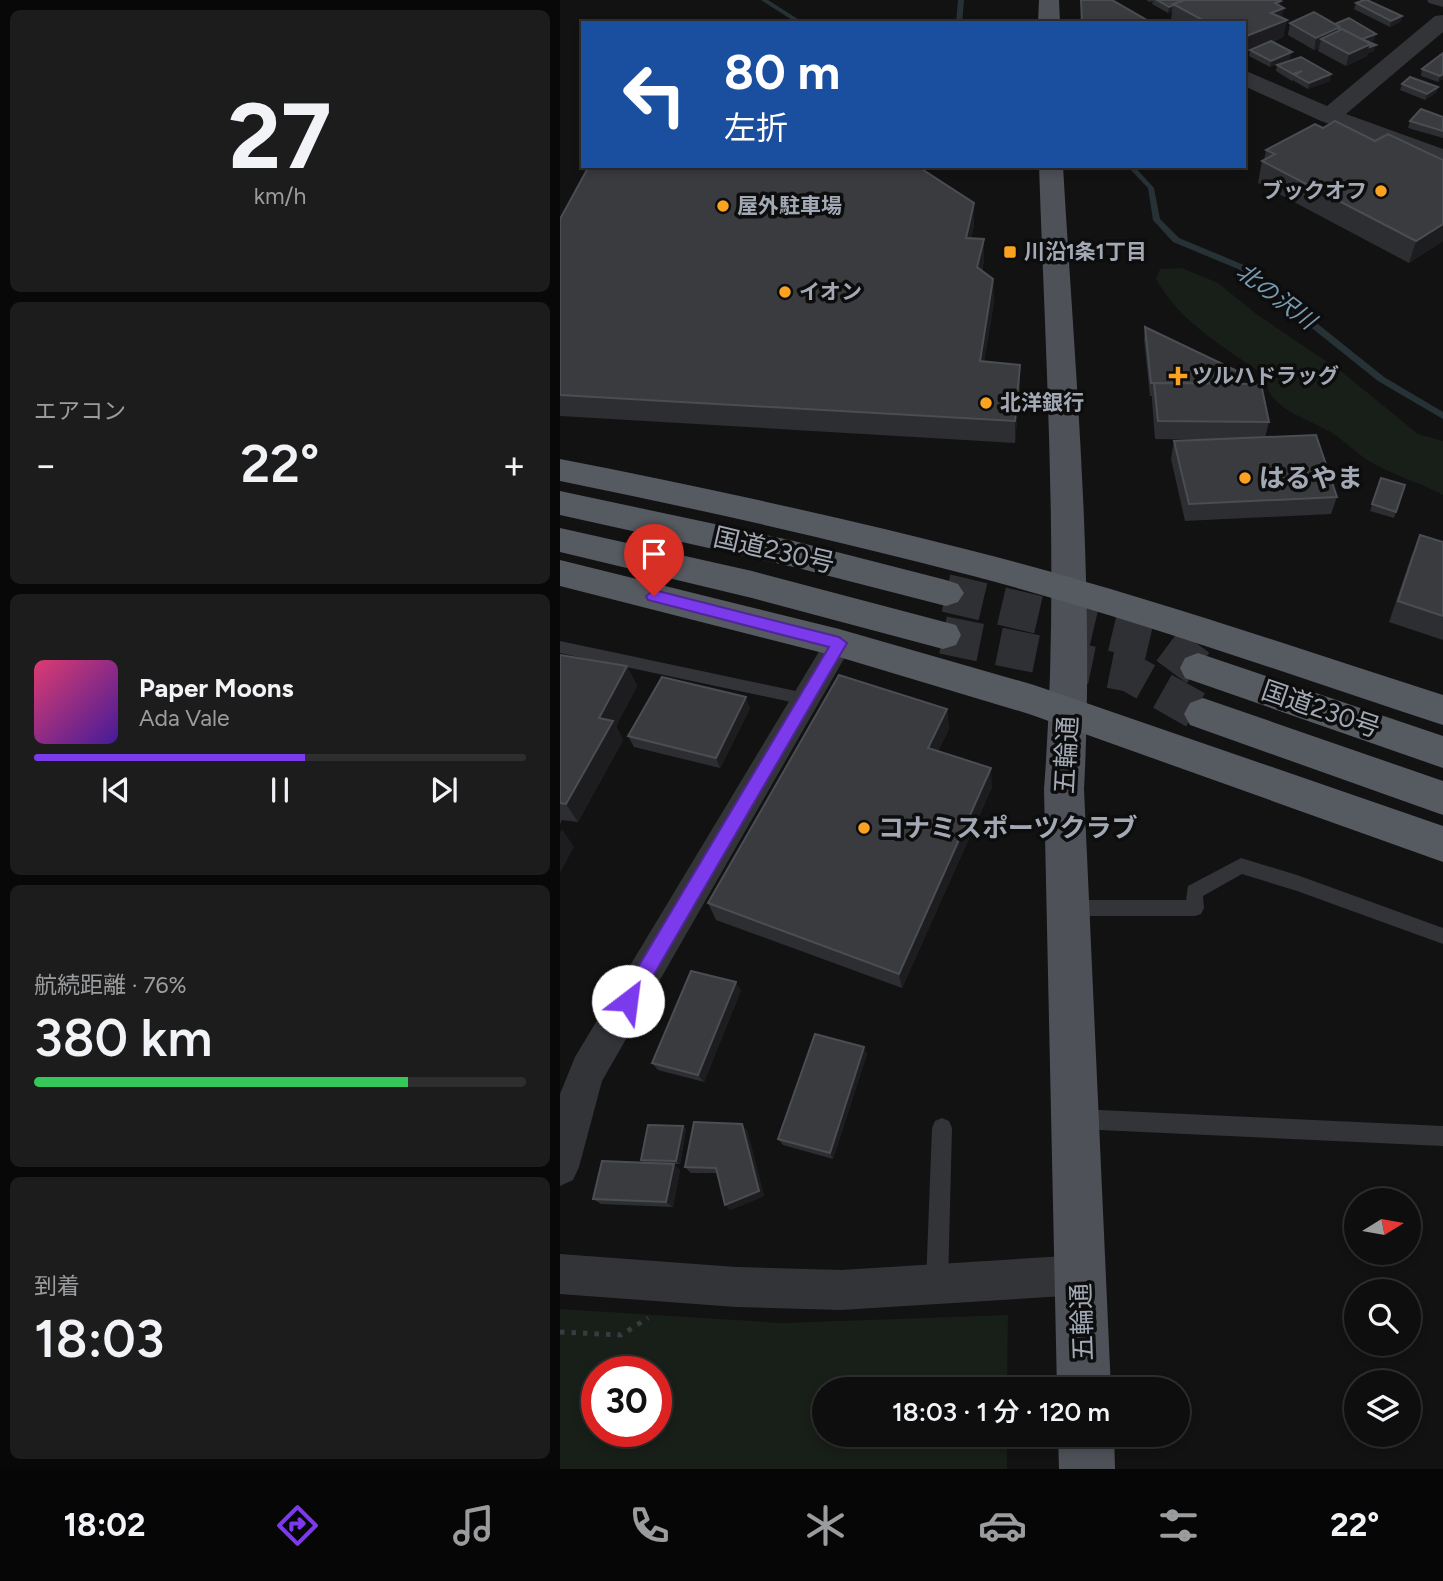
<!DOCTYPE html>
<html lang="ja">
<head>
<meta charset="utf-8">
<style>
  :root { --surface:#0e0e0e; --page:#1c1c1c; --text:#f1f3f6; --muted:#9b9c9e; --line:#2e2e2e; --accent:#7c3aed }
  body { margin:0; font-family:Figtree,"Noto Sans JP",sans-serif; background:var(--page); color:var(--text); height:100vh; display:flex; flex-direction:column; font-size:26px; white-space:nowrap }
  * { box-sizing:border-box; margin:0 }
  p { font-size:23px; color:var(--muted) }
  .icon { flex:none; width:38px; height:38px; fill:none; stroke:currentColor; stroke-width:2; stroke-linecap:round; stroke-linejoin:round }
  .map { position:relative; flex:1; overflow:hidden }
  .sheet { display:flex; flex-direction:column; gap:10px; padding:10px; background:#080808; width:560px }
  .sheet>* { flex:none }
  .banner { position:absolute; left:21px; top:21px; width:665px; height:147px; border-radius:0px; box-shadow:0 4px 10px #0003,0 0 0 2px var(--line); background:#1a4fa0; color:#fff; overflow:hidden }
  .needle { width:46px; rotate:79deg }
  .fabs { position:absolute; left:784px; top:1188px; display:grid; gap:14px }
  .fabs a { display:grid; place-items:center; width:77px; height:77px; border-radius:50%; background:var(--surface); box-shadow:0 4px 10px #0003,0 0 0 2px var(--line); font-size:35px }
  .speed { position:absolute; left:21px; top:1356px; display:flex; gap:14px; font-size:35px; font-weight:700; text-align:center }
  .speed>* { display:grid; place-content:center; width:91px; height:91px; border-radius:50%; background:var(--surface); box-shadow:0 4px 10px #0003,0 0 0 2px var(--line); line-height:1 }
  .speed .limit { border:10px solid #d22; background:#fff; color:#111 }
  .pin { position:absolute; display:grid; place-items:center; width:60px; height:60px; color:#fff; margin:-72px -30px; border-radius:50% 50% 50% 0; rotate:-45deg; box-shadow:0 0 7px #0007 }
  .pin .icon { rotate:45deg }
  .me { position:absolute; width:77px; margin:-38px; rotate:30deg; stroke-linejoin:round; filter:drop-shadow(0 0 5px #0008) }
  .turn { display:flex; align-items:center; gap:24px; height:147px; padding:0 28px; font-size:32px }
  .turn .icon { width:91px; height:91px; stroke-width:2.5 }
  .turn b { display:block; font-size:49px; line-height:60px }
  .big { font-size:52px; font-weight:600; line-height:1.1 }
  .sheet .tile { flex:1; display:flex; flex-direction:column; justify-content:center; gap:10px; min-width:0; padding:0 24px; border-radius:10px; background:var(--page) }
  .sheet .dial { align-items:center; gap:0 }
  .dial b { font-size:91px; line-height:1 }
  .song { display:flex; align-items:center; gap:21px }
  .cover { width:84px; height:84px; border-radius:10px; background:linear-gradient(135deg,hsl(340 70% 55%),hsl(260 70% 35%)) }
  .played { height:7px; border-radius:4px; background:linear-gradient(90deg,var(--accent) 55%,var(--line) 55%) }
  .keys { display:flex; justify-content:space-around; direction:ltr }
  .heat { display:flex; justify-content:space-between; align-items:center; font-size:38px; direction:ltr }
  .charge { height:10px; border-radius:5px; background:linear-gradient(90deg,#34c759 76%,var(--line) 0) }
  .trip { position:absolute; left:252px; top:1377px; width:378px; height:70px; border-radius:35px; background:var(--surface); box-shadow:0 4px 10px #0003,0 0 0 2px var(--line); font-weight:600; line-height:70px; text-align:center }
  .dock { display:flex; height:112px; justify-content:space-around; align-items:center; background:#060606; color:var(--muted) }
  .dock .icon { width:49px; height:49px }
  .dock .selected { color:var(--accent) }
  .dock b { font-size:32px; color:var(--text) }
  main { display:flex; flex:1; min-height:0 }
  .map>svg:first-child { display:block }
  .green { fill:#181e18; fill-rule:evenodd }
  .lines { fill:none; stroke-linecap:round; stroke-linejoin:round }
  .stream { fill:#273237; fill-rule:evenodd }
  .trunk-tunnel { stroke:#2f3033; stroke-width:38; stroke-dasharray:38 19; stroke-linecap:butt }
  .path { stroke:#383b3f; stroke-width:5; stroke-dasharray:4.5 7; stroke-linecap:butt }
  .service { fill:#323438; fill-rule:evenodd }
  .minor { fill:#323438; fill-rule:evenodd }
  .tertiary { fill:#323438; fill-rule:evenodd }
  .primary { fill:#4e5158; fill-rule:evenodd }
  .trunk { fill:#565a61; fill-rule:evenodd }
  .wall { fill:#2d2e31 }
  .shaded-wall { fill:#1d1d1f }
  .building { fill:#393b3f; stroke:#4a4d52; stroke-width:2 }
  .route { fill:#7c3aed; stroke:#51269a; stroke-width:2 }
  .poi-dot { fill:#fba221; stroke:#0d0d0e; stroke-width:2.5 }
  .labels { text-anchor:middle; stroke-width:7; stroke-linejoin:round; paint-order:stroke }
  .far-poi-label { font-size:21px; font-weight:bold; fill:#a2a9b5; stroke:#0d0d0e; text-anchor:start }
  .far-water-label { font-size:23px; font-style:italic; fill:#779bb2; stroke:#0d0d0e }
  .poi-label { font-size:26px; font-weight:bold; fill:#a2a9b5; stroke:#0d0d0e; text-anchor:start }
  .street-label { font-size:26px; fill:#a2a9b5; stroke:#0d0d0e }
</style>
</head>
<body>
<main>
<section class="sheet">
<div class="tile dial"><b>27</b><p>km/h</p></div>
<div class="tile"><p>エアコン</p>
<div class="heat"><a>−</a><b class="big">22°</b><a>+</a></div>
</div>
<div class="tile">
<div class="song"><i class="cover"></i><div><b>Paper Moons</b><p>Ada Vale</p></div></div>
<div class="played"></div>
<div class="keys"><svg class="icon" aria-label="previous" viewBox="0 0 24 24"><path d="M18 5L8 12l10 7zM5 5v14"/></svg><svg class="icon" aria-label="pause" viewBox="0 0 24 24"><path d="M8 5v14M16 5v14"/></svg><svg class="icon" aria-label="next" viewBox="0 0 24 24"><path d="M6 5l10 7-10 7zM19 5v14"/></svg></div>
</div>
<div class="tile"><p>航続距離 · 76%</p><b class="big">380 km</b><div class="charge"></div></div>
<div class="tile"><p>到着</p><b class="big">18:03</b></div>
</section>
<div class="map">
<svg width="883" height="1469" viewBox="0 0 883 1469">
  <rect width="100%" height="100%" fill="#121213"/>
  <g class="green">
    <path d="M 622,268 L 658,283 L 695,313 L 782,372 L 858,434 L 883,441 L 883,495 C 859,482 832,475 809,461 C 797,454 787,443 775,435 C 752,419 705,410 705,376 C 665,347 620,323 596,279 L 600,269 Z"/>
    <path d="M 0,1309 L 223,1323 L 448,1315 L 447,1389 L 264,1390 L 264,1435 L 447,1435 L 447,1469 L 0,1469 ZM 37,1372 L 96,1372 L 96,1432 L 37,1432 Z"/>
  </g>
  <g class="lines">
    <g class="stream">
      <polygon points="201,0 208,0 244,23 237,23"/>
      <polygon points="398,0 404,0 402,23 396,23"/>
      <polygon points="567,166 574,166 594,188 600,219 619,238 684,265 824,377 883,412 883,419 818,381 678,269 613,242 593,220 588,188"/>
    </g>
    <g class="trunk-tunnel">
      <polyline points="386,593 607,645 638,668"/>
      <polyline points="383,635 570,673 643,714"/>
    </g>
    <polyline class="path" points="0,1332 61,1335 88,1318"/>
    <g class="service">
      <polygon points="0,641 245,693 250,695 253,699 250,703 245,705 0,653"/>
      <polygon points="681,858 737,875 883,928 883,944 737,891 682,874 643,896 644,908 641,914 635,916 509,916 503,914 500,908 503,902 509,900 626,900 628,886"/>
      <polygon points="518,1109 883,1126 883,1146 518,1129 511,1126 508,1119 511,1112"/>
      <polygon points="382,1118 389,1121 392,1128 388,1284 384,1291 377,1295 370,1291 366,1284 372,1128 375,1121"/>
    </g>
    <g class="minor">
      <polygon points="867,0 883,0 883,7 869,3"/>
      <polygon points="279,632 289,635 293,643 42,1081 19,1167 13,1180 0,1186 0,1094 15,1057 269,635"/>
      <polygon points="0,1254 176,1267 281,1270 520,1255 534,1261 540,1275 534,1289 520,1295 281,1310 176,1307 0,1294"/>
    </g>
    <polygon class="tertiary" points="883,15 883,32 786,114 883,149 883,164 761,121 684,86 684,70 767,106 875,16"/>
    <g class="primary">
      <polygon points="479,0 499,0 500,23 478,23"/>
      <path d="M 479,166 L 503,166 C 515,373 535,582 524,789 L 551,1390 L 497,1390 L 484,789 C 500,582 486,373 479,166 Z"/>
      <polygon points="498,1435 554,1435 555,1469 499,1469"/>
    </g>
    <g class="trunk">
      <path d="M 0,459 C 138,486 276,516 413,551 C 571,591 727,645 883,695 L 883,725 C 727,674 572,618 413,576 C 276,540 138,509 0,481 Z"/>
      <polygon points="0,491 234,541 386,580 398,584 404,593 398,602 386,606 234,567 0,515"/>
      <polygon points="0,528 192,571 396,625 401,635 396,645 383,649 192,598 0,552"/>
      <polygon points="0,560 279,629 474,685 883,826 883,862 469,714 279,657 0,586"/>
      <polygon points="638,653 883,736 883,768 625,678 620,668 625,658"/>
      <polygon points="643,698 883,781 883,815 630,725 624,714 630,703"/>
    </g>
  </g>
  <g class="wall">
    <polygon points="586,0 719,0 722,18 727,20 723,37 712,42 730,59 710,67 689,56 690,51 684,23 614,23 611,21 612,11 608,13 592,4 593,1 590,2"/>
    <polygon points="796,3 842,16 840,22 830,27 794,9"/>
    <polygon points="730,23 775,24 814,40 809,42 814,51 808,53 807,56 786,66 758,51 759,48 754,50 728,35"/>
    <polygon points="883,53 883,79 878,82 861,76 862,69"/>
    <polygon points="717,65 770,81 748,89 734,81 734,80 732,81 716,71"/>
    <polygon points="842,84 878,87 876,93 865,100 840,90"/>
    <polygon points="883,117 883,138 848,128 850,121"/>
    <polygon points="706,150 883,241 849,263 698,183 702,161 704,160"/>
    <polygon points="414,203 414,225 411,239 424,239 424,261 422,271 433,279 434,302 424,361 460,365 460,387 455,443 0,416 0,219"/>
    <polygon points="585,327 679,383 709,422 705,438 777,497 771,514 625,521 611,459 614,441 654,440 595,439 592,400 592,396 590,396 584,340"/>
    <polygon points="821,478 836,512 834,518 810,511"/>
    <polygon points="860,535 883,542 883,640 829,622 851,557"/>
    <polygon points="0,655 67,666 77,686 56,726 63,740 18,822 2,820 0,824"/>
    <polygon points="190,708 160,768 74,747 68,736"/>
    <polygon points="387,709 389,729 378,751 432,787 342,988 156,920 148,903"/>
    <polygon points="181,990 144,1082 98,1070 92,1063"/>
    <polygon points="307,1054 273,1159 223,1145 218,1139"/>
    <polygon points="123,1126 126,1129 120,1164 84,1163 81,1160"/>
    <polygon points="187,1130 204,1196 170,1210 157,1173 131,1173 125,1167"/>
    <polygon points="120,1170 113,1207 41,1204 33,1199"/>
  </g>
  <g class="shaded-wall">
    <polygon points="721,1 720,9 724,8 721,23 727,20 723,37 684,53 684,37 711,13 715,3"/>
    <polygon points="613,5 612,11 608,13 609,7"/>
    <polygon points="842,16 840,22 830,27 831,21"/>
    <polygon points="780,27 777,39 761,39 759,48 754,50 756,38"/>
    <polygon points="816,34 814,40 804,44 802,39"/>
    <polygon points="811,44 816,45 814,51 808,53 807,56 786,66 789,54"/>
    <polygon points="732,52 730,59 710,67 711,61"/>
    <polygon points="771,74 770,81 748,89 749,83"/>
    <polygon points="883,74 883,79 878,82 880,76"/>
    <polygon points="878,87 876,93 865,100 867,94"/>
    <polygon points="414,203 414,225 407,261 406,238"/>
    <polygon points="883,224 883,241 849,263 856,241"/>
    <polygon points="424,239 424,261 417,289 417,267"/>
    <polygon points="433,279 434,302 421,383 420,361"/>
    <polygon points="460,365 460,387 455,443 455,421"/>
    <polygon points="67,666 77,686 56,726 63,740 18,822 6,804 39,718"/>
    <polygon points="186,697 190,708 160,768 156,758"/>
    <polygon points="387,709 389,729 370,767 368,748"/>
    <polygon points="431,768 432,787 342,988 339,974"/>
    <polygon points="2,829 14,847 0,873 0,833"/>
    <polygon points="176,982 181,990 144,1082 138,1075"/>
    <polygon points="304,1047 307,1054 273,1159 270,1153"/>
    <polygon points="182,1124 187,1130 204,1196 170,1210 165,1205"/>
    <polygon points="123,1126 126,1129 120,1164 116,1161"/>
    <polygon points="114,1164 120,1170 113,1207 106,1202"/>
  </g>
  <g class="building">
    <polygon points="521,0 552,0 592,23 522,23"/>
    <polygon points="597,0 625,0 609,7"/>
    <polygon points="625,0 719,0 721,1 715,3 724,8 711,13 727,20 684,37 684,23 648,23 613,4"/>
    <polygon points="804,0 807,0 842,16 831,21 796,3"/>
    <polygon points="754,12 780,27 756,38 730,23"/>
    <polygon points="789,18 816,34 802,39 816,45 810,47 811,44 782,29 781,30 779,29 780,27 775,24"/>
    <polygon points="782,29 811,44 789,54 761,39"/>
    <polygon points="711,41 732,52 711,61 690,50"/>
    <polygon points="883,53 883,74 880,76 862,69"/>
    <polygon points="741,57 771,74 749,83 735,75 742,71 733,74 717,65"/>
    <polygon points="850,77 878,87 867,94 842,84"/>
    <polygon points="861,109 883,117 883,131 850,121"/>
    <polygon points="775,121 815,141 828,134 883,160 883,224 856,241 702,161 715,154 706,150 755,124 763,128"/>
    <polygon points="29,166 357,166 414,203 406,238 424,239 417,267 433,279 420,361 460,365 455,421 0,395 0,219"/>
    <polygon points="585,327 677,371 679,383 591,383"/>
    <polygon points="594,383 701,384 709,422 598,421"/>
    <polygon points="756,435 777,497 629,504 614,441"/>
    <polygon points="821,478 845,485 836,512 812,504"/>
    <polygon points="860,535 883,542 883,616 838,601"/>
    <polygon points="0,655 67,666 39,718 53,721 6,804 0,803"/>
    <polygon points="279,675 387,709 368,748 431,768 339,974 148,903"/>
    <polygon points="102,677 186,697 156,758 68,736"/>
    <polygon points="131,971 176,982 138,1075 92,1063"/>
    <polygon points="255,1034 304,1047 270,1153 218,1139"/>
    <polygon points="134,1122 182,1124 199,1191 165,1205 156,1168 125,1167"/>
    <polygon points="88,1125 123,1126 116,1161 81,1160"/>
    <polygon points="42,1161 114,1164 106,1202 33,1199"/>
  </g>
  <polygon class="route" points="94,590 279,637 287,643 75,1007 68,1010 62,1007 59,1001 62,994 269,647 88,600 86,596"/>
  <g class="poi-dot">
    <circle cx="821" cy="191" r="7"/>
    <circle cx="163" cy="206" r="7"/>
    <rect x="443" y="245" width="14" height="14" rx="3.5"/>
    <circle cx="225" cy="292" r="7"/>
    <path d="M614.5 365.5h7v7h7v7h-7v7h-7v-7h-7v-7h7z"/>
    <circle cx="426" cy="403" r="7"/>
    <circle cx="685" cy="478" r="7"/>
    <circle cx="304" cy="828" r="7"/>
  </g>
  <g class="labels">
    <g class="far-poi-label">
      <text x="807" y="198" text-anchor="end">ブックオフ</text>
      <text x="177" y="213">屋外駐車場</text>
      <text x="464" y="259">川沿1条1丁目</text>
      <text x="239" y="299">イオン</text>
      <text x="632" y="383">ツルハドラッグ</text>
      <text x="440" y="410">北洋銀行</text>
    </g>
    <g class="far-water-label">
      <text transform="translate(716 296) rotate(37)" y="8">北の沢川</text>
    </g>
    <g class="poi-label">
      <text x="699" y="487">はるやま</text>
      <text x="318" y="837">コナミスポーツクラブ</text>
    </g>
    <g class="street-label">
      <text transform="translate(214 550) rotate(13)" y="9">国道230号</text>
      <text transform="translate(761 709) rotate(19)" y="9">国道230号</text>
      <text transform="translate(506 755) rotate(-87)" y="9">五輪通</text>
      <text transform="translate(522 1322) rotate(-92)" y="9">五輪通</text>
    </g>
  </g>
</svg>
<div class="fabs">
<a><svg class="needle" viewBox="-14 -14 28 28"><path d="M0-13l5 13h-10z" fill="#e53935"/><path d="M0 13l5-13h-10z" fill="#9b9c9e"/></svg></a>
<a><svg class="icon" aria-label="search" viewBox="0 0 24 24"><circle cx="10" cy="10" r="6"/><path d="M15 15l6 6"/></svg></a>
<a><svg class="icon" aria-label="layers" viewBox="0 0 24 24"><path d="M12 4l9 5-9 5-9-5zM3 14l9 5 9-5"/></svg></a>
</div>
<div class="speed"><div class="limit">30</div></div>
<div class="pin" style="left:94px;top:596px;background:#d93025"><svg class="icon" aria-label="arrive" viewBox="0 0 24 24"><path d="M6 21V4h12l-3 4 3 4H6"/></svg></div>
<svg class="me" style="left:68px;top:1001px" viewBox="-20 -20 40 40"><circle r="19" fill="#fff"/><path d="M0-13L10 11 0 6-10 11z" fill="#7c3aed"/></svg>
<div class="trip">18:03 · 1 分 · 120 m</div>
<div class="banner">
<div class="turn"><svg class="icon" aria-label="left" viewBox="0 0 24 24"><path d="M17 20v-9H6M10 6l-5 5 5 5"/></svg><div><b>80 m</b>左折</div></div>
</div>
</div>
</main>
<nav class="dock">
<b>18:02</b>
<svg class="icon selected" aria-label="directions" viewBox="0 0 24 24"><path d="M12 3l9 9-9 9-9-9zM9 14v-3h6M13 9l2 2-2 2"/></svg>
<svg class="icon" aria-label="music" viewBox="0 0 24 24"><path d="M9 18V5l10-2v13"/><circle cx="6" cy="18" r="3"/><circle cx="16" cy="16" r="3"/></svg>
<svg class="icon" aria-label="phone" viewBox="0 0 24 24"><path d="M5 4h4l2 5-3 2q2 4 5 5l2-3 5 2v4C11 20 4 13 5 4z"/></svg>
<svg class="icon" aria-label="climate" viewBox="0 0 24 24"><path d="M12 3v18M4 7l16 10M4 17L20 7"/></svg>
<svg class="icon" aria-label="car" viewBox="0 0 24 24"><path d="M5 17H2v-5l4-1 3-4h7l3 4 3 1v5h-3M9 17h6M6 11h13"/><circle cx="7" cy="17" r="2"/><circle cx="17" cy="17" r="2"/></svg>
<svg class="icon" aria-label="filters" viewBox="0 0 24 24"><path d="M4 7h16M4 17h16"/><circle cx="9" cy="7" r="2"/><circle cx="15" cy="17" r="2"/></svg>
<b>22°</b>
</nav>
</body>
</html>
